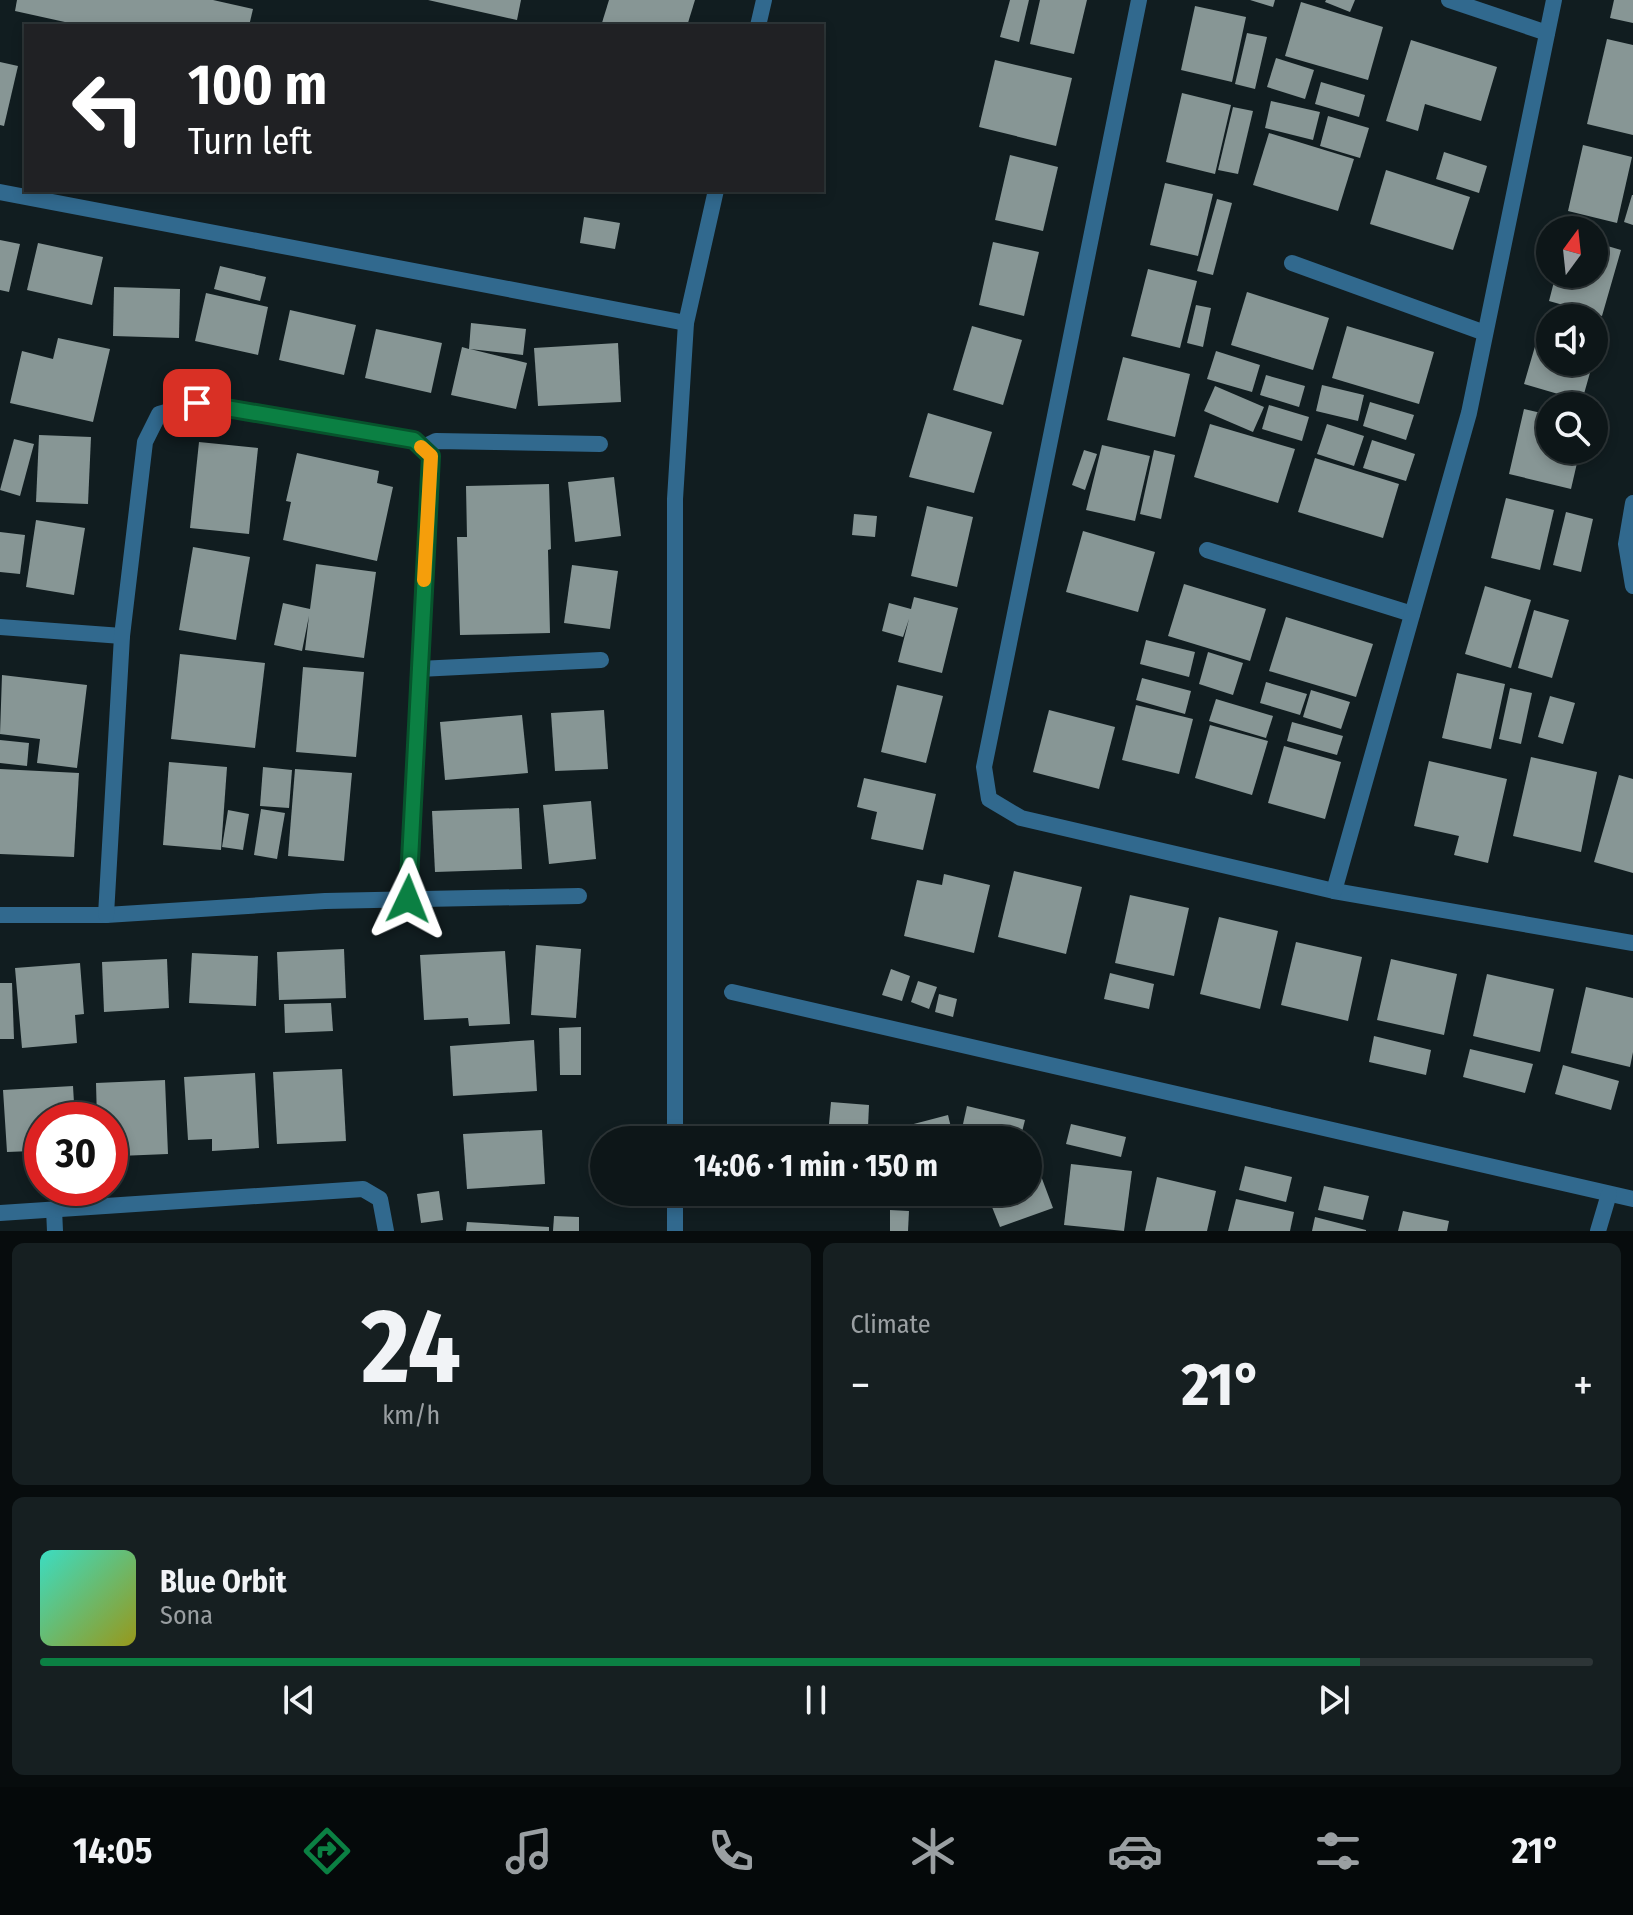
<!DOCTYPE html>
<html lang="en">
<head>
<meta charset="utf-8">
<style>
  :root { --surface:#0d1618; --page:#161f21; --text:#f1f3f6; --muted:#9a9fa2; --line:#2d3537; --accent:#0b8043 }
  body { margin:0; font-family:"Fira Sans Condensed",sans-serif; background:var(--page); color:var(--text); height:100vh; display:flex; flex-direction:column; font-size:30px; white-space:nowrap }
  * { box-sizing:border-box; margin:0 }
  p { font-size:26px; color:var(--muted) }
  .icon { flex:none; width:44px; height:44px; fill:none; stroke:currentColor; stroke-width:2; stroke-linecap:round; stroke-linejoin:round }
  .map { position:relative; height:1231px; overflow:hidden }
  .side { display:flex; flex-direction:column; gap:12px; padding:12px; background:#070c0d; flex:1 }
  .side>* { flex:none }
  .hud { position:absolute; left:24px; top:24px; width:800px; height:168px; border-radius:0px; box-shadow:0 4px 12px #0003,0 0 0 2px var(--line); background:#202124; color:#fff; overflow:hidden }
  .needle { width:52px; rotate:15deg }
  .buttons { position:absolute; left:1536px; top:216px; display:grid; gap:16px }
  .buttons a { display:grid; place-items:center; width:72px; height:72px; border-radius:50%; background:var(--surface); box-shadow:0 4px 12px #0003,0 0 0 2px var(--line); font-size:40px }
  .speed { position:absolute; left:24px; top:1102px; display:flex; gap:16px; font-size:40px; font-weight:700; text-align:center }
  .speed>* { display:grid; place-content:center; width:104px; height:104px; border-radius:50%; background:var(--surface); box-shadow:0 4px 12px #0003,0 0 0 2px var(--line); line-height:1 }
  .speed .limit { border:12px solid #d22; background:#fff; color:#111 }
  .pin { position:absolute; display:grid; place-items:center; width:68px; height:68px; color:#fff; margin:-34px; border-radius:16px; box-shadow:0 4px 12px #0006 }
  .me { position:absolute; width:88px; margin:-44px; rotate:2deg; stroke-linejoin:round; filter:drop-shadow(0 0 6px #0008) }
  .turn { display:flex; align-items:center; gap:28px; height:168px; padding:0 32px; font-size:36px }
  .turn .icon { width:104px; height:104px; stroke-width:2.5 }
  .turn b { display:block; font-size:56px; line-height:68px }
  .big { font-size:60px; font-weight:700; line-height:1.1 }
  .side .card { flex:1; display:flex; flex-direction:column; justify-content:center; gap:12px; min-width:0; padding:0 28px; border-radius:12px; background:var(--page) }
  .side .dial { align-items:center; gap:0 }
  .dial b { font-size:104px; line-height:1 }
  .song { display:flex; align-items:center; gap:24px }
  .cover { width:96px; height:96px; border-radius:12px; background:linear-gradient(135deg,hsl(170 70% 55%),hsl(60 70% 35%)) }
  .played { height:8px; border-radius:4px; background:linear-gradient(90deg,var(--accent) 85%,var(--line) 85%) }
  .keys { display:flex; justify-content:space-around; direction:ltr }
  .heat { display:flex; justify-content:space-between; align-items:center; font-size:44px; direction:ltr }
  .side .tiles { flex:1; display:grid; gap:12px; grid-template-columns:1fr 1fr }
  .card:last-child { grid-column:span 2 }
  .trip { position:absolute; left:590px; top:1126px; width:452px; height:80px; border-radius:40px; background:var(--surface); box-shadow:0 4px 12px #0003,0 0 0 2px var(--line); font-weight:700; line-height:80px; text-align:center }
  .dock { display:flex; height:128px; justify-content:space-around; align-items:center; background:#05090a; color:var(--muted) }
  .dock .icon { width:56px; height:56px }
  .dock .selected { color:var(--accent) }
  .dock b { font-size:36px; color:var(--text) }
  .map>svg:first-child { display:block }
  .building { fill:#879695 }
  .lines { fill:none; stroke-linecap:round; stroke-linejoin:round }
  .minor { stroke:#31698e; stroke-width:16 }
  .tertiary { stroke:#31698e; stroke-width:16 }
  .route-casing { stroke:#07532c; stroke-width:20 }
  .route { stroke:#0b8043; stroke-width:14 }
  .slow { stroke:#f59e0b; stroke-width:14 }
</style>
</head>
<body>
<div class="map">
<svg width="1633" height="1231" viewBox="0 0 1633 1231">
  <rect width="100%" height="100%" fill="#111d20"/>
  <g class="building">
    <polygon points="17,0 213,0 253,9 249,26 83,26 15,11"/>
    <polygon points="428,0 521,0 517,20"/>
    <polygon points="609,0 695,0 687,26 601,26"/>
    <polygon points="1010,0 1029,0 1019,42 1000,37"/>
    <polygon points="1040,0 1087,0 1074,54 1030,44"/>
    <polygon points="1250,0 1275,0 1273,7"/>
    <polygon points="1326,0 1355,0 1350,12 1325,2"/>
    <polygon points="1614,0 1633,0 1633,23 1610,18"/>
    <polygon points="1301,2 1383,27 1368,80 1285,56"/>
    <polygon points="1195,6 1246,17 1232,82 1181,70"/>
    <polygon points="1247,33 1267,37 1255,89 1235,84"/>
    <polygon points="1607,39 1633,45 1633,135 1587,124"/>
    <polygon points="1411,40 1497,67 1481,121 1425,104 1418,131 1386,121"/>
    <polygon points="1276,58 1314,70 1305,99 1267,87"/>
    <polygon points="995,60 1072,78 1056,146 979,127"/>
    <polygon points="0,62 18,66 4,126 0,125"/>
    <polygon points="1321,82 1365,95 1359,117 1315,104"/>
    <polygon points="1182,93 1231,105 1215,174 1166,162"/>
    <polygon points="1271,101 1320,112 1313,140 1265,128"/>
    <polygon points="1233,107 1253,111 1238,174 1218,170"/>
    <polygon points="1328,116 1369,128 1360,158 1320,146"/>
    <polygon points="1269,133 1354,159 1338,211 1253,185"/>
    <polygon points="1583,145 1632,157 1617,223 1568,211"/>
    <polygon points="1444,152 1487,166 1479,193 1436,179"/>
    <polygon points="1010,155 1058,167 1043,231 995,220"/>
    <polygon points="1386,170 1470,197 1453,250 1370,224"/>
    <polygon points="1165,183 1213,194 1198,256 1150,245"/>
    <polygon points="1632,195 1633,195 1633,225 1624,222"/>
    <polygon points="1217,199 1232,203 1213,275 1197,271"/>
    <polygon points="584,217 620,223 615,249 580,243"/>
    <polygon points="0,240 20,244 9,292 0,290"/>
    <polygon points="993,242 1039,252 1024,316 979,305"/>
    <polygon points="1594,242 1621,250 1602,316 1549,301 1556,274 1594,274"/>
    <polygon points="38,243 103,257 92,305 27,290"/>
    <polygon points="220,266 266,277 260,301 214,289"/>
    <polygon points="1148,269 1197,281 1180,348 1131,336"/>
    <polygon points="114,287 180,289 179,338 113,336"/>
    <polygon points="1247,292 1329,318 1313,370 1231,345"/>
    <polygon points="206,293 268,307 258,355 195,341"/>
    <polygon points="1196,305 1211,308 1203,347 1187,343"/>
    <polygon points="290,310 356,325 344,375 279,360"/>
    <polygon points="1543,319 1550,321 1550,362 1593,362 1582,401 1524,384"/>
    <polygon points="471,323 526,329 523,355 470,349 527,363 516,409 451,395 462,347 469,349"/>
    <polygon points="972,326 1022,340 1003,405 953,390"/>
    <polygon points="1347,326 1434,352 1419,404 1332,378"/>
    <polygon points="376,329 442,343 431,393 365,378"/>
    <polygon points="1594,334 1600,336 1595,355 1594,355"/>
    <polygon points="58,338 110,349 93,422 10,403 22,351 53,359"/>
    <polygon points="618,343 621,402 538,406 534,348"/>
    <polygon points="1216,351 1260,365 1252,392 1207,379"/>
    <polygon points="1123,357 1190,374 1175,437 1107,420"/>
    <polygon points="1266,375 1305,386 1299,407 1260,395"/>
    <polygon points="1322,385 1364,395 1358,421 1316,411"/>
    <polygon points="1215,386 1264,407 1253,432 1204,411"/>
    <polygon points="1370,402 1414,415 1406,440 1363,426"/>
    <polygon points="1269,405 1309,417 1302,441 1262,429"/>
    <polygon points="1524,409 1550,415 1550,450 1580,450 1571,489 1509,474"/>
    <polygon points="928,413 992,432 974,493 909,477"/>
    <polygon points="1210,424 1295,449 1278,503 1194,477"/>
    <polygon points="1327,424 1364,436 1354,466 1317,454"/>
    <polygon points="39,435 91,437 88,504 36,502"/>
    <polygon points="14,439 34,444 20,496 0,490"/>
    <polygon points="1372,440 1415,454 1406,481 1363,468"/>
    <polygon points="199,442 258,448 249,534 190,528"/>
    <polygon points="1102,445 1150,456 1135,521 1086,510"/>
    <polygon points="1084,450 1097,454 1085,490 1072,485"/>
    <polygon points="1154,450 1175,455 1161,519 1140,514"/>
    <polygon points="297,453 379,471 377,483 393,487 377,561 283,540 291,502 286,501"/>
    <polygon points="1315,458 1399,484 1383,538 1298,512"/>
    <polygon points="614,477 621,536 575,542 568,482"/>
    <polygon points="549,484 551,549 548,550 550,633 460,635 457,537 467,537 466,486"/>
    <polygon points="1506,498 1554,510 1540,570 1491,558"/>
    <polygon points="927,506 973,517 957,587 911,576"/>
    <polygon points="1566,512 1593,519 1581,572 1553,565"/>
    <polygon points="854,514 877,516 875,537 852,535"/>
    <polygon points="36,520 85,528 74,595 26,587"/>
    <polygon points="1083,531 1155,552 1138,612 1066,592"/>
    <polygon points="0,532 25,535 20,574 0,572"/>
    <polygon points="193,547 250,557 236,640 179,630"/>
    <polygon points="316,564 376,572 364,658 305,650 309,616 302,651 274,645 283,603 310,609"/>
    <polygon points="572,565 618,571 610,629 564,623"/>
    <polygon points="1184,584 1266,609 1250,661 1168,636"/>
    <polygon points="1485,586 1531,600 1511,668 1465,654"/>
    <polygon points="914,597 958,608 942,673 898,662 909,619 903,637 882,631 889,603 911,609"/>
    <polygon points="1534,610 1569,620 1552,678 1518,668"/>
    <polygon points="1286,617 1373,644 1356,697 1269,671"/>
    <polygon points="1146,640 1195,652 1189,677 1140,664"/>
    <polygon points="1208,652 1243,663 1233,695 1199,684"/>
    <polygon points="180,654 265,663 255,748 171,739"/>
    <polygon points="303,667 364,672 356,757 296,752"/>
    <polygon points="1457,673 1505,684 1491,749 1442,738"/>
    <polygon points="2,675 87,685 77,768 37,763 40,739 0,734"/>
    <polygon points="1142,678 1191,691 1185,714 1136,700"/>
    <polygon points="1266,682 1307,694 1300,715 1260,703"/>
    <polygon points="897,685 943,696 926,763 881,752"/>
    <polygon points="1510,688 1532,693 1521,744 1499,739"/>
    <polygon points="1311,690 1350,702 1341,729 1303,717"/>
    <polygon points="1550,696 1575,703 1563,744 1538,737"/>
    <polygon points="1216,699 1273,716 1266,738 1209,721"/>
    <polygon points="1136,705 1193,719 1179,774 1122,760"/>
    <polygon points="604,710 608,769 555,771 551,713"/>
    <polygon points="1049,710 1115,727 1099,789 1033,772"/>
    <polygon points="522,715 528,773 445,780 440,722"/>
    <polygon points="1292,722 1343,736 1337,755 1287,741"/>
    <polygon points="1210,725 1268,741 1252,795 1195,778"/>
    <polygon points="0,740 29,743 27,766 0,763"/>
    <polygon points="1284,746 1341,762 1325,819 1268,803"/>
    <polygon points="1531,757 1597,772 1581,852 1513,836"/>
    <polygon points="1429,761 1507,779 1488,863 1454,855 1459,836 1414,826"/>
    <polygon points="169,762 227,767 221,850 163,845"/>
    <polygon points="263,767 292,770 289,808 260,806"/>
    <polygon points="0,769 79,773 74,857 0,854"/>
    <polygon points="295,769 352,773 344,861 288,856"/>
    <polygon points="1619,775 1633,779 1633,873 1594,862"/>
    <polygon points="864,778 936,794 923,850 871,839 877,812 857,807"/>
    <polygon points="591,801 596,859 549,864 543,805"/>
    <polygon points="519,808 522,869 435,872 432,811"/>
    <polygon points="261,809 285,813 277,859 254,855"/>
    <polygon points="228,810 249,814 243,850 222,847"/>
    <polygon points="1014,871 1082,887 1066,954 998,937"/>
    <polygon points="944,874 990,885 974,953 904,936 917,880 942,885"/>
    <polygon points="1130,895 1189,908 1174,976 1115,963"/>
    <polygon points="1219,917 1278,931 1260,1009 1200,994"/>
    <polygon points="1296,942 1362,957 1348,1021 1281,1005"/>
    <polygon points="536,945 581,949 576,1018 531,1015"/>
    <polygon points="344,949 346,998 279,1000 277,952"/>
    <polygon points="505,951 510,1024 469,1026 468,1018 424,1020 420,955"/>
    <polygon points="192,953 258,956 256,1006 189,1003"/>
    <polygon points="167,959 169,1008 104,1012 102,962"/>
    <polygon points="1391,959 1457,974 1444,1035 1377,1020"/>
    <polygon points="80,963 84,1014 75,1015 77,1043 22,1048 15,968"/>
    <polygon points="891,969 910,976 902,1001 882,995"/>
    <polygon points="1110,973 1154,984 1149,1009 1104,999"/>
    <polygon points="1487,974 1554,989 1540,1052 1473,1036"/>
    <polygon points="918,981 937,987 929,1009 911,1002"/>
    <polygon points="0,983 12,983 14,1039 0,1039"/>
    <polygon points="1586,987 1633,998 1633,1052 1630,1067 1571,1053"/>
    <polygon points="939,994 957,999 953,1017 935,1012"/>
    <polygon points="331,1003 333,1031 285,1033 284,1004"/>
    <polygon points="581,1027 581,1075 560,1075 559,1028"/>
    <polygon points="1374,1036 1431,1050 1426,1075 1369,1062"/>
    <polygon points="534,1040 537,1091 453,1096 450,1046"/>
    <polygon points="1470,1049 1533,1064 1525,1093 1463,1077"/>
    <polygon points="1563,1065 1619,1081 1611,1110 1555,1094"/>
    <polygon points="342,1069 346,1141 277,1144 273,1072"/>
    <polygon points="255,1073 259,1148 212,1151 212,1139 188,1140 184,1077"/>
    <polygon points="165,1080 168,1154 119,1156 119,1144 110,1145 110,1120 97,1120 96,1083"/>
    <polygon points="73,1086 75,1120 42,1120 42,1158 32,1158 32,1151 7,1152 3,1090"/>
    <polygon points="831,1102 869,1105 868,1127 829,1124"/>
    <polygon points="967,1106 1025,1120 1020,1140 989,1140 961,1133"/>
    <polygon points="948,1115 954,1140 910,1140 906,1126"/>
    <polygon points="1071,1124 1126,1137 1121,1157 1066,1144"/>
    <polygon points="542,1130 545,1184 467,1189 463,1134"/>
    <polygon points="1032,1152 1053,1208 1000,1227 986,1192 1028,1192 1028,1153"/>
    <polygon points="1071,1164 1132,1171 1124,1231 1064,1225"/>
    <polygon points="1245,1166 1292,1177 1286,1202 1239,1190"/>
    <polygon points="1157,1177 1216,1191 1207,1231 1145,1231"/>
    <polygon points="1324,1186 1369,1196 1363,1220 1318,1210"/>
    <polygon points="439,1191 443,1220 421,1223 417,1194"/>
    <polygon points="896,1192 959,1192 959,1208 897,1208"/>
    <polygon points="1236,1199 1294,1212 1290,1231 1228,1231"/>
    <polygon points="890,1210 909,1211 908,1231 890,1231"/>
    <polygon points="1403,1211 1449,1221 1447,1231 1398,1231"/>
    <polygon points="554,1216 579,1217 579,1231 553,1231"/>
    <polygon points="1315,1217 1366,1230 1366,1231 1312,1231"/>
    <polygon points="467,1222 549,1227 549,1231 466,1231"/>
  </g>
  <g class="lines">
    <g class="minor">
      <polyline points="1139,0 984,767 989,799 1021,818 1334,891 1633,943"/>
      <polyline points="1449,0 1547,33"/>
      <polyline points="0,192 686,323"/>
      <polyline points="1292,263 1485,333"/>
      <polyline points="422,448 436,441 600,444"/>
      <polyline points="1633,503 1626,544 1633,586"/>
      <polyline points="1207,550 1412,614"/>
      <polyline points="0,627 122,636"/>
      <polyline points="419,669 601,660"/>
      <polyline points="1334,891 1469,413 1554,0"/>
      <polyline points="0,915 106,915 325,901 579,896"/>
      <polyline points="106,915 122,636 145,442 159,414 197,403 414,440 431,456 408,899"/>
      <polyline points="732,992 1633,1199"/>
      <polyline points="54,1209 55,1231"/>
      <polyline points="0,1213 363,1189 380,1199 386,1231"/>
      <polyline points="1598,1231 1609,1194"/>
    </g>
    <g class="tertiary">
      <polyline points="758,26 764,0"/>
      <polyline points="675,1140 675,499 686,323 716,190"/>
      <polyline points="675,1231 675,1192"/>
    </g>
  </g>
  <g class="lines">
    <defs>
      <polyline id="route" points="197,403 414,440 431,456 408,899"/>
    </defs>
    <use href="#route" class="route-casing"/>
    <use href="#route" class="route"/>
    <polyline class="slow" points="421,447 431,456 424,580"/>
  </g>
</svg>
<div class="buttons">
<a><svg class="needle" viewBox="-14 -14 28 28"><path d="M0-13l5 13h-10z" fill="#e53935"/><path d="M0 13l5-13h-10z" fill="#9a9fa2"/></svg></a>
<a><svg class="icon" aria-label="sound" viewBox="0 0 24 24"><path d="M4 9h4l5-4v14l-5-4H4zM17 9q2 3 0 6"/></svg></a>
<a><svg class="icon" aria-label="search" viewBox="0 0 24 24"><circle cx="10" cy="10" r="6"/><path d="M15 15l6 6"/></svg></a>
</div>
<div class="speed"><div class="limit">30</div></div>
<div class="pin" style="left:197px;top:403px;background:#d93025"><svg class="icon" aria-label="arrive" viewBox="0 0 24 24"><path d="M6 21V4h12l-3 4 3 4H6"/></svg></div>
<svg class="me" style="left:408px;top:899px" viewBox="-20 -20 40 40"><path d="M0-17L14 15 0 8-14 15z" fill="#0b8043" stroke="#fff" stroke-width="4"/></svg>
<div class="trip">14:06 · 1 min · 150 m</div>
<div class="hud">
<div class="turn"><svg class="icon" aria-label="left" viewBox="0 0 24 24"><path d="M17 20v-9H6M10 6l-5 5 5 5"/></svg><div><b>100 m</b>Turn left</div></div>
</div>
</div>
<section class="side">
<div class="tiles">
<div class="card dial"><b>24</b><p>km/h</p></div>
<div class="card"><p>Climate</p>
<div class="heat"><a>−</a><b class="big">21°</b><a>+</a></div>
</div>
<div class="card">
<div class="song"><i class="cover"></i><div><b>Blue Orbit</b><p>Sona</p></div></div>
<div class="played"></div>
<div class="keys"><svg class="icon" aria-label="previous" viewBox="0 0 24 24"><path d="M18 5L8 12l10 7zM5 5v14"/></svg><svg class="icon" aria-label="pause" viewBox="0 0 24 24"><path d="M8 5v14M16 5v14"/></svg><svg class="icon" aria-label="next" viewBox="0 0 24 24"><path d="M6 5l10 7-10 7zM19 5v14"/></svg></div>
</div>
</div>
</section>
<nav class="dock">
<b>14:05</b>
<svg class="icon selected" aria-label="directions" viewBox="0 0 24 24"><path d="M12 3l9 9-9 9-9-9zM9 14v-3h6M13 9l2 2-2 2"/></svg>
<svg class="icon" aria-label="music" viewBox="0 0 24 24"><path d="M9 18V5l10-2v13"/><circle cx="6" cy="18" r="3"/><circle cx="16" cy="16" r="3"/></svg>
<svg class="icon" aria-label="phone" viewBox="0 0 24 24"><path d="M5 4h4l2 5-3 2q2 4 5 5l2-3 5 2v4C11 20 4 13 5 4z"/></svg>
<svg class="icon" aria-label="climate" viewBox="0 0 24 24"><path d="M12 3v18M4 7l16 10M4 17L20 7"/></svg>
<svg class="icon" aria-label="car" viewBox="0 0 24 24"><path d="M5 17H2v-5l4-1 3-4h7l3 4 3 1v5h-3M9 17h6M6 11h13"/><circle cx="7" cy="17" r="2"/><circle cx="17" cy="17" r="2"/></svg>
<svg class="icon" aria-label="filters" viewBox="0 0 24 24"><path d="M4 7h16M4 17h16"/><circle cx="9" cy="7" r="2"/><circle cx="15" cy="17" r="2"/></svg>
<b>21°</b>
</nav>
</body>
</html>
